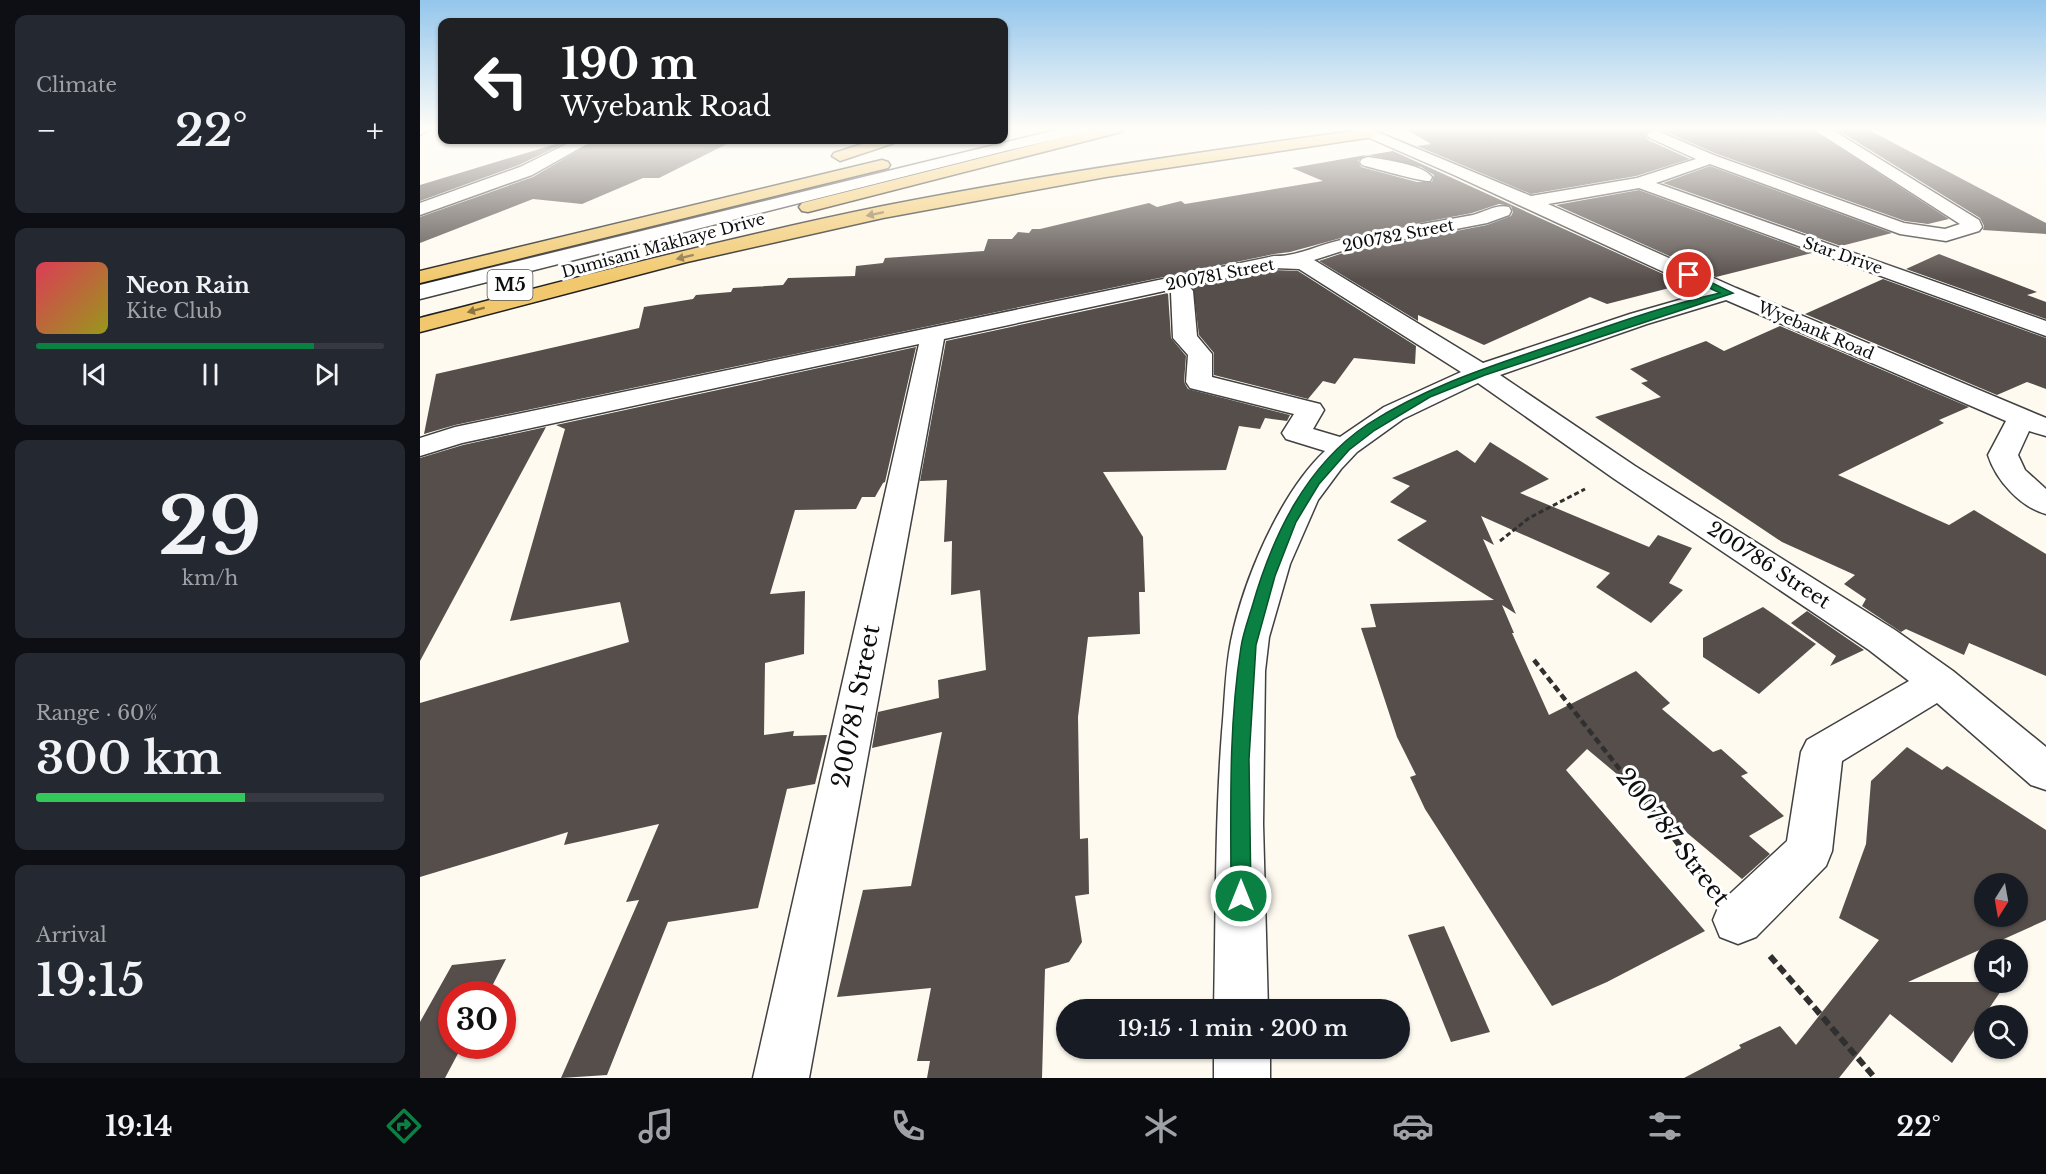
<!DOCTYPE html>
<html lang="en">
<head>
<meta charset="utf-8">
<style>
  :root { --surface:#171b24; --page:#242831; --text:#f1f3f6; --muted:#9ea1a6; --line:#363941; --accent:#0b8043 }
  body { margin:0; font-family:"Libre Baskerville",serif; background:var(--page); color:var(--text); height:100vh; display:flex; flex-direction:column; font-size:22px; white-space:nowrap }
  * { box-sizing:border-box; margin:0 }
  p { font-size:20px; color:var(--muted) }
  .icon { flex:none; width:33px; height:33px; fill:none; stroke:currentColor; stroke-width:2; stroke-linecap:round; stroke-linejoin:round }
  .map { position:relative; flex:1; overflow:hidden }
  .drawer { display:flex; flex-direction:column; gap:15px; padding:15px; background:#0d0f14; width:420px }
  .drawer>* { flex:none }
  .guide { position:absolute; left:18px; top:18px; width:570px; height:126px; border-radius:12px; box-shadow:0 2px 4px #0004; background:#202124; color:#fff; overflow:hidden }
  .needle { width:39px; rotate:191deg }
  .buttons { position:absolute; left:1554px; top:873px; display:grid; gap:12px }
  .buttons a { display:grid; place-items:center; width:54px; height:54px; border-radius:50%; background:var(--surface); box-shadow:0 2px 4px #0004; font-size:30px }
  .speed { position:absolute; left:18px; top:981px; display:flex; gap:12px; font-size:30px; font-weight:700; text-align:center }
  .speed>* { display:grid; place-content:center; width:78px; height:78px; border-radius:50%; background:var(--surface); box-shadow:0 2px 4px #0004; line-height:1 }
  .speed .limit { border:9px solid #d22; background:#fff; color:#111 }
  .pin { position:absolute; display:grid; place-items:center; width:51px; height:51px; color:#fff; margin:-26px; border:3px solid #fff; border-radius:50%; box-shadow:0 2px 6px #0007 }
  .me { position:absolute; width:66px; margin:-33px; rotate:0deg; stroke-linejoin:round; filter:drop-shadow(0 0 4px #0008) }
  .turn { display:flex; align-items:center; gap:21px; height:126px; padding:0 24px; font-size:27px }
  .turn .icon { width:78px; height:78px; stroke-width:2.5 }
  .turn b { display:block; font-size:42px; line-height:51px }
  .big { font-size:45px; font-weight:600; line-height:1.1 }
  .drawer .widget { flex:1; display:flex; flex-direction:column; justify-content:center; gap:9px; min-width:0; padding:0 21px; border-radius:12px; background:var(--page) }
  .drawer .dial { align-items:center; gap:0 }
  .dial b { font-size:78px; line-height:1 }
  .song { display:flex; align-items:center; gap:18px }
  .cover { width:72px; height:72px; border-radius:9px; background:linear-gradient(135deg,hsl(350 70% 55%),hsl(60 70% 35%)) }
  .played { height:6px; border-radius:3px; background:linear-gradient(90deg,var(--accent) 80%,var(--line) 80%) }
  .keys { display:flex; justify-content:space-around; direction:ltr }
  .heat { display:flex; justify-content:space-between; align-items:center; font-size:33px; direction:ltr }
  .charge { height:9px; border-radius:4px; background:linear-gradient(90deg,#34c759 60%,var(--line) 0) }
  .trip { position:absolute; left:636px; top:999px; width:354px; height:60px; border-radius:30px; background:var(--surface); box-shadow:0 2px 4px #0004; font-weight:600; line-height:60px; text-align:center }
  .dock { display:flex; height:96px; justify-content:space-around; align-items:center; background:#090b0e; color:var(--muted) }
  .dock .icon { width:42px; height:42px }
  .dock .active { color:var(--accent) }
  .dock b { font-size:27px; color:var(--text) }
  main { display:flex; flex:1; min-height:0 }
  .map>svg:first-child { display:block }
  .building { fill:#564e4b; fill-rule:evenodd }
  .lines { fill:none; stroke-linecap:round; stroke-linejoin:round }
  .minor-casing { stroke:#414141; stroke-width:3 }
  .major-casing { stroke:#1f1f1f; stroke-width:3 }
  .path-far3 { stroke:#303030; stroke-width:2; stroke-dasharray:3 1.5; stroke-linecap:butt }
  .path-far2 { stroke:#303030; stroke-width:3; stroke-dasharray:5 3; stroke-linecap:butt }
  .path-far1 { stroke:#303030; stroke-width:4.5; stroke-dasharray:7 4; stroke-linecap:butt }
  .path { stroke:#303030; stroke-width:6; stroke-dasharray:9 4.5; stroke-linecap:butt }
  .minor { fill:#fff; fill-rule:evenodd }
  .major { fill:#f1c86d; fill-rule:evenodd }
  .oneway { fill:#8b7442 }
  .route { fill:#0b8043; stroke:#07532c; stroke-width:1.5 }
  .labels { text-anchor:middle; stroke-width:6; stroke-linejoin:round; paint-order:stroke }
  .far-street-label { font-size:16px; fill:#0e0e0e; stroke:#fff }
  .shield { fill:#fff; stroke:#565656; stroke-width:1.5 }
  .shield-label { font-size:18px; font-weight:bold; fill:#0e0e0e }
  .street-label { font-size:20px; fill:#0e0e0e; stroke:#fff }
  .near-street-label { font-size:24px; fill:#0e0e0e; stroke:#fff }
</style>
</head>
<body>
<main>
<section class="drawer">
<div class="widget"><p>Climate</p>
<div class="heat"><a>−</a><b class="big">22°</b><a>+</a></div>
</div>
<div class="widget">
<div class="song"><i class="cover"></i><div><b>Neon Rain</b><p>Kite Club</p></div></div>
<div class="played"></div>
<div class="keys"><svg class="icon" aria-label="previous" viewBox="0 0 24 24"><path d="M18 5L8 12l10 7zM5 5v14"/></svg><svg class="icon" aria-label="pause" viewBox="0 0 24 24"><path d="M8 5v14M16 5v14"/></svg><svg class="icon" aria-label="next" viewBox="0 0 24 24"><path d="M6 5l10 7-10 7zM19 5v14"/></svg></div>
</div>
<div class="widget dial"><b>29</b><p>km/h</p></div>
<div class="widget"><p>Range · 60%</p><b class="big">300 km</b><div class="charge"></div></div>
<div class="widget"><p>Arrival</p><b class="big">19:15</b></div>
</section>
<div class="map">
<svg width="1626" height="1078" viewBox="0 0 1626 1078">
  <rect width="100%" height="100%" fill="#fefaf0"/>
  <g class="building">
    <polygon points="986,129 1231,129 1225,135 1228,140 1270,159 1216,176 1111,194 997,146 1011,144"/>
    <polygon points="1239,129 1391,129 1529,219 1508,224 1485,221 1297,154"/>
    <polygon points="1416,129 1447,129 1626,223 1626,234 1563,230 1564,226 1560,218"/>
    <polygon points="149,140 151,140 99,165 0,201 0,185"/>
    <polygon points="176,140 315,140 239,178 223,178 162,204 113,199 0,243 0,217 113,177"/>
    <polygon points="973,151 1265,284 1187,304 1170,297 1064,345 998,315 998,321 899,261 923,253 1067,225 1091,216 1093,212 1091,206 1079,204 1052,213 921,238 870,252 854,254 35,425 4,434 16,374 219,328 224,307 273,299 276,295 311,292 313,288 363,285 368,278 435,276 436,266 463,263 465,258 564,251 568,239 592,239 598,232 609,233 612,229 620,229 729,203 737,207 761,201 765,204 903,181 872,168 946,155 938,161 941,167 997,182 1012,182 1014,175 1001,167 949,155"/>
    <polygon points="1290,166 1472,233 1421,246 1243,183"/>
    <polygon points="1219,190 1392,253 1296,277 1136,205"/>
    <polygon points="1519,254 1617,292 1607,295 1626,302 1626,319 1486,269"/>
    <polygon points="854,270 878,271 996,346 995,364 934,358 915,384 903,381 888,399 794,375 794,353 779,335 773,287"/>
    <polygon points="1463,279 1626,338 1626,389 1607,382 1577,395 1385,314"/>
    <polygon points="748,293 751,338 766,356 764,382 768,389 870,415 867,421 845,418 840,429 819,426 806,470 683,472 723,537 725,592 719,592 720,634 668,637 658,717 660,839 668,838 669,894 655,896 662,942 649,962 625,969 622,1078 507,1078 510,1061 497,1061 511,988 417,997 443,890 491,886 522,732 452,748 458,712 519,698 518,680 566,670 560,590 531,595 532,541 524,542 527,480 500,481 526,341"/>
    <polygon points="1360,326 1549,407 1519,420 1524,423 1418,475 1529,525 1554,510 1626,554 1626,676 1549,643 1544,655 1486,629 1481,632 1442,606 1446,599 1424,584 1435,575 1362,542 1175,417 1241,397 1221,383 1228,381 1210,369 1286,341 1304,351"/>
    <polygon points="496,347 465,482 463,483 455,497 442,497 436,509 375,510 350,594 385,591 384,654 345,663 344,735 374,731 373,736 407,735 395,784 367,789 338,908 248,922 187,1075 141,1078 219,900 206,902 239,824 144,845 148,832 0,877 0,703 209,642 200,602 90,621 145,429 136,425"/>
    <polygon points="126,427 0,661 0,458 43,445"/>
    <polygon points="1070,442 1129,479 1100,493 1229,547 1238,535 1272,548 1249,583 1263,590 1231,623 1176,587 1190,573 1061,516 1074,545 1063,539 1096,614 1082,605 1094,633 1092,633 1129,715 1216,671 1250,703 1242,709 1293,752 1301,749 1328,773 1321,776 1364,816 1329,836 1350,854 1322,879 1167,749 1146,770 1285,931 1187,982 1132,1006 1005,809 990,777 996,775 977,737 941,628 956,627 950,604 1074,600 977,540 1007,521 970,502 990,486 972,478 1037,450 1055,463"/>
    <polygon points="1343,607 1396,644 1339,694 1283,657 1283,638"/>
    <polygon points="1387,611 1444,650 1410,666 1416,656 1371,623"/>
    <path d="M 1487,747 L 1522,770 L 1527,766 L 1626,830 L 1626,920 L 1488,982 L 1587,982 L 1532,1063 L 1470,1014 L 1419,1078 L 1264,1078 L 1321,1048 L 1319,1045 L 1360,1026 L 1376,1045 L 1459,940 L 1419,918 L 1446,844 L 1451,781 ZM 1564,884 L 1598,884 L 1598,916 L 1564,916 Z"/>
    <polygon points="1024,926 1070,1032 1031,1042 988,935"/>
    <polygon points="86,959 68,994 32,994 32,1046 42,1046 25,1078 0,1078 0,1022 32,965"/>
  </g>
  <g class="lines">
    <defs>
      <g id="minor">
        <polygon points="0,129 10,129 0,135"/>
        <polygon points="640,129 670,129 668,132 589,150 0,299 0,285"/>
        <path d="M 929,129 L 950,129 L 1111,196 L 1217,178 L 1276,159 L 1230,138 L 1227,135 L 1230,132 L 1235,130 L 1296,156 L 1484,223 L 1525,229 L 1540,224 L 1393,129 L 1411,129 L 1559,220 L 1562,227 L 1559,231 L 1526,241 L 1480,234 L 1290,164 L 1236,183 L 1626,321 L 1626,336 L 1219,188 L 1128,204 L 1316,288 L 1626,418 L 1626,436 L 1609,431 L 1598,455 L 1605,470 L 1626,489 L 1626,514 C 1600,507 1576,480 1568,455 L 1586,421 L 1306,300 L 1227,324 L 1080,375 L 1215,466 L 1475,630 L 1533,671 L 1626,747 L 1626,790 L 1611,785 L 1517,703 L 1422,761 L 1412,851 L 1406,866 L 1336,937 L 1318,944 L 1300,937 L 1293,920 L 1300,903 L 1367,841 L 1381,752 L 1387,740 L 1489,681 L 1449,650 L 1193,478 L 1058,383 L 983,419 L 937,452 L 921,469 L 898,500 L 870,564 L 849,637 L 845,671 L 843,824 L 848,1010 L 794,1010 C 796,917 795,824 802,732 C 805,701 805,671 811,641 C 823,581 860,493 905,451 L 866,439 L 862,433 L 874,414 L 770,388 L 766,382 L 768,355 L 753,338 L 751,293 L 749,290 L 524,339 L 389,1078 L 333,1078 L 499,344 L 42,443 L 0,456 L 0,438 L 35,427 L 753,277 L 854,256 C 876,257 898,245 921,240 C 965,230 1009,223 1053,215 C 1065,212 1076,204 1089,207 L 1091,211 L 1089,215 L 1067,223 L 922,251 L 894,260 L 1063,363 L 1210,314 L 1287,292 L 1034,175 ZM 854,268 L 879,269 L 1041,372 L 964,407 L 920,437 L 893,429 L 904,410 L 900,404 L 792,377 L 792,354 L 777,336 L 773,291 L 769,286 Z"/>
        <polygon points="155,140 174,140 112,175 0,215 0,203 100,167"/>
        <path d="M 948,157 C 965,160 1002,164 1012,177 L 1010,181 C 1003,182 953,168 942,165 L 940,162 L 942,159 Z"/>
        <rect x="794" y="1048" width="56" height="30"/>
      </g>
      <g id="major">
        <polygon points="677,129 703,129 701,132 388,212 382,211 379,207 382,203"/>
        <path d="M 948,129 L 956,134 L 953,137 L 686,177 L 463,218 L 267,262 L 0,332 L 0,318 C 154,278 307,238 463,206 C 624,174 786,151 948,129 Z"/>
        <polygon points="455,140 477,140 474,143 420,161 412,156 414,153"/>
        <polygon points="462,160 468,162 470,165 468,168 0,283 0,271"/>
      </g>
    </defs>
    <use href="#minor" class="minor-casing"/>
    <use href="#major" class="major-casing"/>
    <g class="path-far3">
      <polyline points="1321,137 1373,140"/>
      <polyline points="1068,139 1070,129"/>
    </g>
    <polyline class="path-far2" points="1080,541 1109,518 1165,489"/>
    <polyline class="path-far1" points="1114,660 1205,776"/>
    <g class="path">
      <polyline points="1204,775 1288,881"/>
      <polyline points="1350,956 1455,1078"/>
    </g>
    <use href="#minor" class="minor"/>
    <use href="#major" class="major"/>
  </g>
  <defs><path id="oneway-solid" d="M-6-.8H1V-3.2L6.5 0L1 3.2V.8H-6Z" transform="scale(1.5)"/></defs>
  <g class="oneway">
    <use href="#oneway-solid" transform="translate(455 214) rotate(168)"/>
    <use href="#oneway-solid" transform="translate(265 257) rotate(166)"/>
    <use href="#oneway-solid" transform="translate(56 310) rotate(165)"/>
  </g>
  <linearGradient id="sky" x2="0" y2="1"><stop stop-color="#94c6ec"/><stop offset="0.46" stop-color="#fffdf8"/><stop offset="1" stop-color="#fffdf8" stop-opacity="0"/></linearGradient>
  <rect width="1626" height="280" fill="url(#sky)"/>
  <path class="route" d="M 1266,273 L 1272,273 L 1313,293 L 1065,375 L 1010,397 L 955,430 L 929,450 L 899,484 L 876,522 L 855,576 L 836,645 L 829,759 L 831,896 L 828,903 L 821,905 L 814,903 L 811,896 C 811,813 808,729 821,647 C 823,634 828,620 832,607 C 852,537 885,466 948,424 C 1001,390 1059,370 1118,350 C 1178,330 1238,307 1300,293 L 1266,277 Z"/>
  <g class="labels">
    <g class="far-street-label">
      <text transform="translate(978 235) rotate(-11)" y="6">200782 Street</text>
      <text transform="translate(243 245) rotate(-15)" y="6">Dumisani Makhaye Drive</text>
      <text transform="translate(1423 255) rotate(19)" y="6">Star Drive</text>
      <text transform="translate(800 274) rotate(-11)" y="6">200781 Street</text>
      <text transform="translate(1396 330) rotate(23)" y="6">Wyebank Road</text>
    </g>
    <rect class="shield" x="67.5" y="270" width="45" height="30" rx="4.5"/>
    <g class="shield-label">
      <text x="90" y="291">M5</text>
    </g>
    <g class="street-label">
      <text transform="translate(1349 565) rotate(33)" y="7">200786 Street</text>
    </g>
    <g class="near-street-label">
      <text transform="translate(436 706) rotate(-79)" y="8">200781 Street</text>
      <text transform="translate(1253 837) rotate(52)" y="8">200787 Street</text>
    </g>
  </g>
</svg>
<div class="buttons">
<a><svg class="needle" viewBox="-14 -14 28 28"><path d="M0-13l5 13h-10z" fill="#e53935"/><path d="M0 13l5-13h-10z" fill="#9ea1a6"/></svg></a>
<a><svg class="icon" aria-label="sound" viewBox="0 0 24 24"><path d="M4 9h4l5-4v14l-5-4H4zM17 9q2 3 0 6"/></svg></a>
<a><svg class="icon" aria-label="search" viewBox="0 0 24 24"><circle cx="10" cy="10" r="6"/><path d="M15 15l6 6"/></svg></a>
</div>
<div class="speed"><div class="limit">30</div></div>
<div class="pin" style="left:1269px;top:275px;background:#d93025"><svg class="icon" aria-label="arrive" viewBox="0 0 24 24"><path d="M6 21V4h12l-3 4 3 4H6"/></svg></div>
<svg class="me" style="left:821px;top:896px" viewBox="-20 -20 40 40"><circle r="17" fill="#0b8043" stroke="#fff" stroke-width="3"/><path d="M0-11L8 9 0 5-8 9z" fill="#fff"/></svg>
<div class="trip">19:15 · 1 min · 200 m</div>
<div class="guide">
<div class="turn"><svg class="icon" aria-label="left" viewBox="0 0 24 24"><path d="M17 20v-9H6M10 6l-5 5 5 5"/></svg><div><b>190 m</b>Wyebank Road</div></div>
</div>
</div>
</main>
<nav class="dock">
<b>19:14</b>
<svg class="icon active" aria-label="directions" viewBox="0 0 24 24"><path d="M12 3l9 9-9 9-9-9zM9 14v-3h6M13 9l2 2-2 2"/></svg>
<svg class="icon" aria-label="music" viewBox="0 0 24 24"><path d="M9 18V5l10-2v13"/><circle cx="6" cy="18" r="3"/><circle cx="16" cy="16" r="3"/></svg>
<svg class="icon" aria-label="phone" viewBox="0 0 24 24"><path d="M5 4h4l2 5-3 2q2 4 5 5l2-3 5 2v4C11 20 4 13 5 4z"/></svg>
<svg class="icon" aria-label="climate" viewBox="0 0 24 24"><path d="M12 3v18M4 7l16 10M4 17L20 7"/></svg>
<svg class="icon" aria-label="car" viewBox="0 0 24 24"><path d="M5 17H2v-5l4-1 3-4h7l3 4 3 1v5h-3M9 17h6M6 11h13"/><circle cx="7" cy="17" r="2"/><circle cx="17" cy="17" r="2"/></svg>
<svg class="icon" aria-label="filters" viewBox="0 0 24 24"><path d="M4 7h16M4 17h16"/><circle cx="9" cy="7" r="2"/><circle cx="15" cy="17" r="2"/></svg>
<b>22°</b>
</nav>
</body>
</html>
